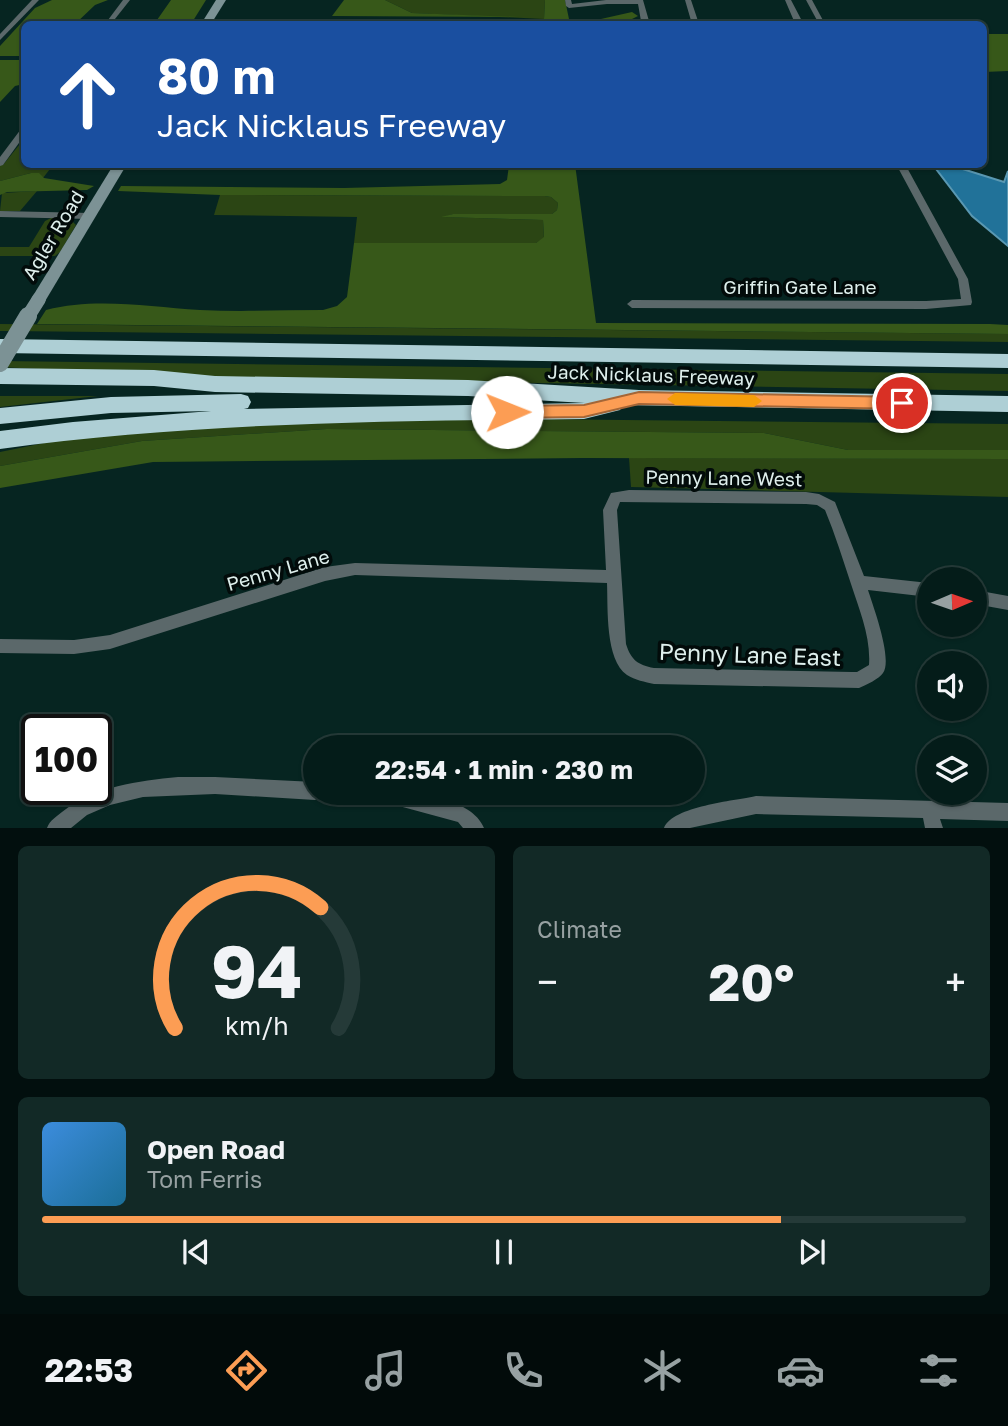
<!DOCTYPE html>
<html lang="en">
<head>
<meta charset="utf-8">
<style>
  :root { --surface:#041c19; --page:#122926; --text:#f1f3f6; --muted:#97a1a2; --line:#253a38; --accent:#fc9d54 }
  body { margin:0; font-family:"Golos Text",sans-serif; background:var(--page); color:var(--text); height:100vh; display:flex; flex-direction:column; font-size:26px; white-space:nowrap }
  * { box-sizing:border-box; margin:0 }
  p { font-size:23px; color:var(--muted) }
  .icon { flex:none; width:38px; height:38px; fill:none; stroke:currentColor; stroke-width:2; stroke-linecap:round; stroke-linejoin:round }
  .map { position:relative; height:828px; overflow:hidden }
  .drawer { display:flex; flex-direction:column; gap:18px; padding:18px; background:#020f0e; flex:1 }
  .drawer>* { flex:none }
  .hud { position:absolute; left:21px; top:21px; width:966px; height:147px; border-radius:10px; box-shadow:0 2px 5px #0004,0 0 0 2px var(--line); background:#1a4fa0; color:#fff; overflow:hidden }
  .needle { width:46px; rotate:88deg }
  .fabs { position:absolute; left:917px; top:567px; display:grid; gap:14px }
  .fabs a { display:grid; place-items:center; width:70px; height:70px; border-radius:50%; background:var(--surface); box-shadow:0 2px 5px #0004,0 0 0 2px var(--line); font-size:35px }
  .speed { position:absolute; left:21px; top:714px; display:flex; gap:14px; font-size:35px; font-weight:700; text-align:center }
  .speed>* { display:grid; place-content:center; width:91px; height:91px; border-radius:50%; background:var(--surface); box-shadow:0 2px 5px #0004,0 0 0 2px var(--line); line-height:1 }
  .speed .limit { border:4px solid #111; border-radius:10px; background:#fff; color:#111 }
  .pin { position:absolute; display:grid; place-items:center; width:60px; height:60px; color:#fff; margin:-30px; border:4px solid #fff; border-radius:50%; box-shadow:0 2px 7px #0007 }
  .me { position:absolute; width:77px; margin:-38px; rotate:89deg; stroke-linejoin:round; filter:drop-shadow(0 0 5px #0008) }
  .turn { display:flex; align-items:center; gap:24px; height:147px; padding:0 21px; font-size:32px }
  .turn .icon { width:91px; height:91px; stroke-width:2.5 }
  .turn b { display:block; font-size:49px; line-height:60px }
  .big { font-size:52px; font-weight:700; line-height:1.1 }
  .drawer .card { flex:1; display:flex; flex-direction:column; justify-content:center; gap:10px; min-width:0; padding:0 24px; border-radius:10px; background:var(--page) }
  .drawer .dial { align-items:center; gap:0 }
  .dial svg { height:182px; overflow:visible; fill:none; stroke:var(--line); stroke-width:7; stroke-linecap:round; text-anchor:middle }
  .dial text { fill:var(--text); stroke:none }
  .song { display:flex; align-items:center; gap:21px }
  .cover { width:84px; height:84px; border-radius:10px; background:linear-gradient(135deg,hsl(210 70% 55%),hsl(200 70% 35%)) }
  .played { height:7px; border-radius:4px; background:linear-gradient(90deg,var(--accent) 80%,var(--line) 80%) }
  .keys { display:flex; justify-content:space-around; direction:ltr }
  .heat { display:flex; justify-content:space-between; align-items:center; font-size:38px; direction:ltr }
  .drawer .tiles { flex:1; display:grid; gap:18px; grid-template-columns:1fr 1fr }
  .card:last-child { grid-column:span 2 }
  .trip { position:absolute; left:303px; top:735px; width:402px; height:70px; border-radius:35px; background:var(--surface); box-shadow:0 2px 5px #0004,0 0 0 2px var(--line); font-weight:700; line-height:70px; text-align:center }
  .tabs { display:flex; height:112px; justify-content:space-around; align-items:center; background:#020b0a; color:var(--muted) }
  .tabs .icon { width:49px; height:49px }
  .tabs .active { color:var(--accent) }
  .tabs b { font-size:32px; color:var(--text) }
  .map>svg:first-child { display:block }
  .green { fill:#2b4514 }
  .forest { fill:#375819 }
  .water { fill:#217299; stroke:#5a98b2; stroke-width:2 }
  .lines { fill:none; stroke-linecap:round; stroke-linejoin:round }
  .street { fill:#5b686a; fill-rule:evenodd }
  .secondary { fill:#7c9295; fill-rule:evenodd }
  .highway { fill:#aecfd5; fill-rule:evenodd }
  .secondary-bridge-far1 { stroke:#7c9295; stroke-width:14 }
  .secondary-bridge { stroke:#7c9295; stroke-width:18 }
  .route { fill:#fc9d54; stroke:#a46637; stroke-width:2 }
  .slow { fill:#f59e0b }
  .labels { text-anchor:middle; stroke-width:7; stroke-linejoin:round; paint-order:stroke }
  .street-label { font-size:19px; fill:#deefec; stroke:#020b0a }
  .near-street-label { font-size:23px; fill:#deefec; stroke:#020b0a }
</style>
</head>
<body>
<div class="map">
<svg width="1008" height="828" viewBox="0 0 1008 828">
  <rect width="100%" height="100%" fill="#062521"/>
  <g class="green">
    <polygon points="385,0 545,0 544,19 412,13"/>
    <polygon points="20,144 24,147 24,164 53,165 43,178 31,173 0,181 0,165 3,165"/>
    <polygon points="37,191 20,211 0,211 2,193"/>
    <polygon points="220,195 545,196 551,197 558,203 557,210 552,214 453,214 444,217 543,220 544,238 536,243 354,243 357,217 214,215"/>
    <polygon points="51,218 70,219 76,225 60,252 55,256 0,256 0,247 29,247 45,221"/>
    <polygon points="0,324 1008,334 1008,342 9,331 0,331"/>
    <polygon points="0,361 1008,374 1008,391 193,377 0,367"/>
    <polygon points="0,396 98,396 0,407"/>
    <polygon points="423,418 1008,424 1008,450 848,450 764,433 327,429 142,441 0,466 0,452 98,432"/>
    <polygon points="629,458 1008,459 1008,497 631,487"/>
  </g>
  <g class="forest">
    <polygon points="52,0 108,0 95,5 75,24 24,24 24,56 0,56 0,46 35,8"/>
    <polygon points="171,0 206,0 191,24 144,24 157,20"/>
    <polygon points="344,0 385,0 412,13 520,17 332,16"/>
    <polygon points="545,0 565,0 569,19 572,22 592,21 632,12 638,16 622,24 546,24 544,19"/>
    <polygon points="984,34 1008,34 1008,71 984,72"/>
    <polygon points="0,60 24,60 24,84 15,86 0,102"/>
    <path d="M 575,164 L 596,323 L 990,324 L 1008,325 L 1008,334 L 37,324 L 46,310 C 96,297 149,307 200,310 C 241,312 282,310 323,310 L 337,306 L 347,297 L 354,243 L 536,243 L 544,237 L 543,220 L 441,217 L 453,214 L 552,214 L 557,210 L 558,203 L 551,197 L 545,196 L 220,195 L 118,191 L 121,186 L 344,188 L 500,184 L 507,180 L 509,165 Z"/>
    <polygon points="31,173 39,173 44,178 94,186 87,190 7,192 0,195 0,181"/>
    <polygon points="327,429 764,433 848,450 1008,450 1008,459 582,458 153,462 0,488 0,466 142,441"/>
  </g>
  <polygon class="water" points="933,165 950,165 1004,182 1008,171 1008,246 972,216"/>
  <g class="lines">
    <g class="street">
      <polygon points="32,0 39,0 0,40 0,34"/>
      <polygon points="123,0 130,0 111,24 105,24"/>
      <polygon points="565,0 571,0 572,4 606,0 643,0 649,21 645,23 641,21 638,4 607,4 569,8 566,6"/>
      <polygon points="685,0 691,0 699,24 692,24"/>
      <polygon points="785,0 791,0 802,21 800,24 793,24 794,21"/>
      <polygon points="806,0 812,0 825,24 819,24"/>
      <polygon points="21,129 24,129 24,136 3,165 0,166 0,157"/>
      <polygon points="896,164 905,164 968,279 972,302 971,305 926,309 632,308 627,304 632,300 926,301 961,299 958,279"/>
      <polygon points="0,211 90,213 95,216 90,219 0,217"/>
      <path d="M 629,490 L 806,492 L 819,494 L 835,502 L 864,576 L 929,583 L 929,597 L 868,590 C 873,606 893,659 883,673 C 879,679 866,685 859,688 L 654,684 C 645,682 635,680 627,675 C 605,660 608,608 607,583 L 355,575 L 325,581 L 110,649 L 74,654 L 0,653 L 0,639 L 74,640 L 110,635 L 325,567 L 355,563 L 606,570 L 603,510 L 611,493 ZM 620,502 L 806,504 L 817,505 L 825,510 C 835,534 843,560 851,584 C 859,609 871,637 869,665 L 857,672 L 852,672 L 654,668 C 638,665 631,660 626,644 L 617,510 Z"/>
      <polygon points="975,590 1008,596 1008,610 975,604"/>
      <path d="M 178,777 L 215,777 L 315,782 L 315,793 L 323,793 L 321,797 L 315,800 L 215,794 L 143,797 L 110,805 L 87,815 L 71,828 L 47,828 C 50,820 56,817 62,812 C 96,786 138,781 178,777 Z"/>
      <path d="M 346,793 C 381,791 468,789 484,828 L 463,828 L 458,822 L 388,803 L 355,802 L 349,799 Z"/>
      <path d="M 756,796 L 1008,803 L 1008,821 L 940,819 L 943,828 L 925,828 L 923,818 L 756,814 L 690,828 L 664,828 C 673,806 734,801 756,796 Z"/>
    </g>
    <g class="secondary">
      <polygon points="216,0 226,0 211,24 201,24"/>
      <polygon points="114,164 127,164 44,303 34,303 31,299"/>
    </g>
    <g class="highway">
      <polygon points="0,339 1008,354 1008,368 0,353"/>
      <path d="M 0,368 L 154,370 L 215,376 L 468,380 L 639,390 L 1008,396 L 1008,412 L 623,405 L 620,410 L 584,419 C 388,421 194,422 0,449 L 0,431 L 73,422 L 211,411 L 111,413 L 0,424 L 0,408 L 111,397 L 241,394 L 248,396 L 251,402 L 248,408 L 244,409 L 585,403 L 468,396 L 215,392 L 154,386 L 0,384 Z"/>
    </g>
    <polyline class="secondary-bridge-far1" points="27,318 39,299"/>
    <polyline class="secondary-bridge" points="0,363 28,316"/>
  </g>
  <polygon class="route" points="639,392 902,397 910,403 902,409 639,404 584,417 507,418 499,412 507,406 584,405"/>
  <polygon class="slow" points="675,393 754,395 762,401 754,407 675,405 667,399"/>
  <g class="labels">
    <g class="street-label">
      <text transform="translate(53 235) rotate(-59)" y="7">Agler Road</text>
      <text x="800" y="294">Griffin Gate Lane</text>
      <text transform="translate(651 375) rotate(2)" y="7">Jack Nicklaus Freeway</text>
      <text transform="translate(724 478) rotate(1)" y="7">Penny Lane West</text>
      <text transform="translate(278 570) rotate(-16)" y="7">Penny Lane</text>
    </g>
    <g class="near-street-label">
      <text transform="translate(750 655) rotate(2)" y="8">Penny Lane East</text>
    </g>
  </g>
</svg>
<div class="fabs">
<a><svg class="needle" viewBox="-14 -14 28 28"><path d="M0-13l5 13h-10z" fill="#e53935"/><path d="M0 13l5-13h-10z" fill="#97a1a2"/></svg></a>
<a><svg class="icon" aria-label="sound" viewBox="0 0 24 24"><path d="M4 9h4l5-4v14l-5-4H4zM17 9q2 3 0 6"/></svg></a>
<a><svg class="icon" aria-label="layers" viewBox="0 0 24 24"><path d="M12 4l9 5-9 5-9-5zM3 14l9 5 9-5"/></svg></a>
</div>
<div class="speed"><div class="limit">100</div></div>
<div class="pin" style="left:902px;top:403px;background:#d93025"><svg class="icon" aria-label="arrive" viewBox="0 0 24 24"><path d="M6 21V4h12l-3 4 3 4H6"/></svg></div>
<svg class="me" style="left:507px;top:412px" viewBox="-20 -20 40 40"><circle r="19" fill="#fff"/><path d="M0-13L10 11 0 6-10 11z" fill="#fc9d54"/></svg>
<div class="trip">22:54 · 1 min · 230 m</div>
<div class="hud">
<div class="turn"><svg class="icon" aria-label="ahead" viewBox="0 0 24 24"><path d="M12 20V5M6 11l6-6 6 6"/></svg><div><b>80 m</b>Jack Nicklaus Freeway</div></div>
</div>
</div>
<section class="drawer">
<div class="tiles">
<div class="card dial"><svg viewBox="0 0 100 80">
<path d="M14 69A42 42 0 1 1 86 69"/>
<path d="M14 69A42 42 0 0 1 78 16" stroke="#fc9d54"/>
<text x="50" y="56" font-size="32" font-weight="700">94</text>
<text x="50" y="72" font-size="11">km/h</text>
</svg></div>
<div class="card"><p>Climate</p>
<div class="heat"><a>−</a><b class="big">20°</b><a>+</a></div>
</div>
<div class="card">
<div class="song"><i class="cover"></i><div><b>Open Road</b><p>Tom Ferris</p></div></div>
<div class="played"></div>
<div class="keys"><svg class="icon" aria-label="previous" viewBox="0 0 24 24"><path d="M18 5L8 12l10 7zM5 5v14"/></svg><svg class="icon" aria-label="pause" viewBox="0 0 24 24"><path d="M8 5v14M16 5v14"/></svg><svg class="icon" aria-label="next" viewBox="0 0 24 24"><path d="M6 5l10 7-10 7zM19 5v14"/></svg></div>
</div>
</div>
</section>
<nav class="tabs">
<b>22:53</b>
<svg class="icon active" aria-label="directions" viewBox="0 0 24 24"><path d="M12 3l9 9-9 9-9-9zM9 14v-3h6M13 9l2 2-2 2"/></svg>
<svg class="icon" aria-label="music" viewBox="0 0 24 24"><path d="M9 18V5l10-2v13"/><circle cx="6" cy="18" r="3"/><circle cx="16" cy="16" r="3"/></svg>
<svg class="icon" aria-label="phone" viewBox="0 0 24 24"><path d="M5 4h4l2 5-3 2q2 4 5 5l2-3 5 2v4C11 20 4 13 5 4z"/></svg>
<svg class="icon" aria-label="climate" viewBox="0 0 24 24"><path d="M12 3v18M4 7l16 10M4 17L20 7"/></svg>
<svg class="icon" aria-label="car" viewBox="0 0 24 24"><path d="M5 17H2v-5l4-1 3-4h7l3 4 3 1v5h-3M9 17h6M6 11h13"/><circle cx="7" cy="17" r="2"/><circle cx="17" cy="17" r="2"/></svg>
<svg class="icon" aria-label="filters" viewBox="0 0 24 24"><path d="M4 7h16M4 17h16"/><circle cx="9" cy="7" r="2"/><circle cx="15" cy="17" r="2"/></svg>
</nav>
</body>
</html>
